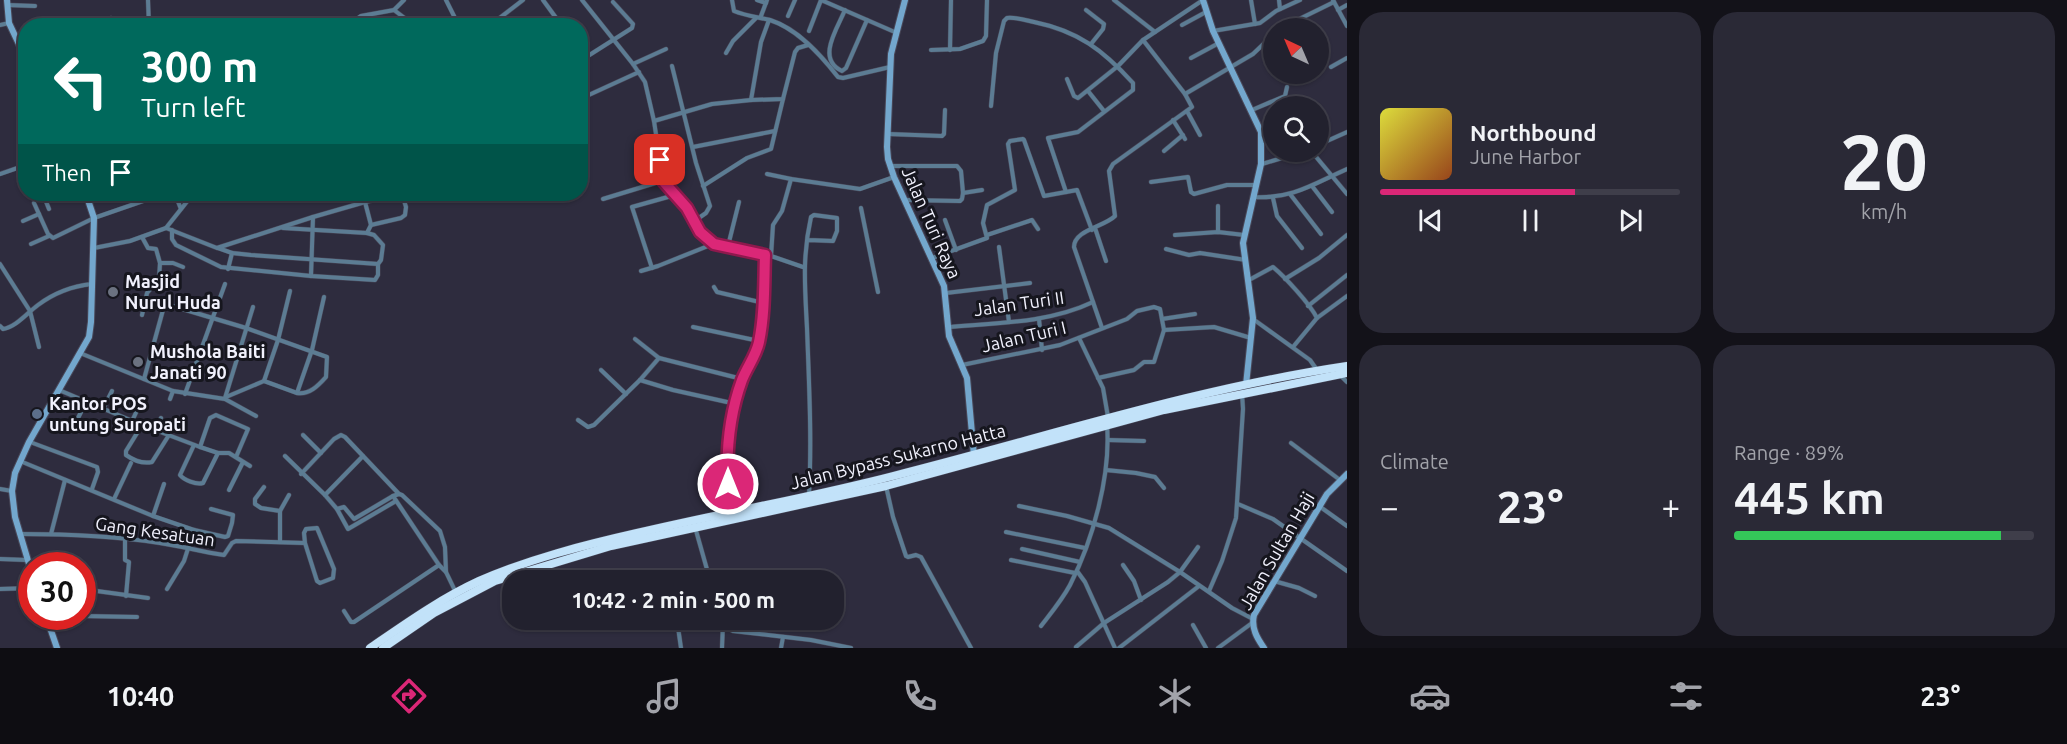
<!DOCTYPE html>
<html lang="en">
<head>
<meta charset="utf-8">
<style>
  :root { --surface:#22212e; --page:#2a2936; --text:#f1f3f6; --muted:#a2a3aa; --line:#3f3e4a; --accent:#db2777 }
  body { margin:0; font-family:Ubuntu,sans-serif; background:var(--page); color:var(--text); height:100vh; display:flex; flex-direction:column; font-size:22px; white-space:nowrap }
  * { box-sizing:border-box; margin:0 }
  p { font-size:20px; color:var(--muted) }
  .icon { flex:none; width:33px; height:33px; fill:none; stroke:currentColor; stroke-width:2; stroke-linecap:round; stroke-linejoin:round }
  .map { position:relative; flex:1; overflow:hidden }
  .drawer { display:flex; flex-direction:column; gap:12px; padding:12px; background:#131219; width:720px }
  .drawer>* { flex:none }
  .top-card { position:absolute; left:18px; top:18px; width:570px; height:183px; border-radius:24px; box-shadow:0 2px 4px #0004,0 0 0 2px var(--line); background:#00695c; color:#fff; overflow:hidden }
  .needle { width:39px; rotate:316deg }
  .controls { position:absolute; left:1263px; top:18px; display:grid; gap:12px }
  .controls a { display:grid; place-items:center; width:66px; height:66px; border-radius:50%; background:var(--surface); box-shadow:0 2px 4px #0004,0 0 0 2px var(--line); font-size:30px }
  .speed { position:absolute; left:18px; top:552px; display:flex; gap:12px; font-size:30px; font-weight:700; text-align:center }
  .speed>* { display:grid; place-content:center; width:78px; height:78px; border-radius:50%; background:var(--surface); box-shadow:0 2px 4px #0004,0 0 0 2px var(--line); line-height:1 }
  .speed .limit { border:9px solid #d22; background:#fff; color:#111 }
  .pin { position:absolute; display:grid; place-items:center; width:51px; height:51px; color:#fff; margin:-26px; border-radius:12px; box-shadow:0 3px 9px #0006 }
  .me { position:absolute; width:66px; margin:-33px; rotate:0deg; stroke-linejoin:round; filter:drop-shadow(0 0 4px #0008) }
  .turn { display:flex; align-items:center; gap:21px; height:126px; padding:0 24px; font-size:27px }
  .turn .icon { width:78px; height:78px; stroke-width:2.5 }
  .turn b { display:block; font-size:42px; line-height:51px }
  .then { display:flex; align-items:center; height:57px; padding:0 24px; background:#0003; gap:12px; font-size:22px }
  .big { font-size:45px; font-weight:700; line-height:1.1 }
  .drawer .tile { flex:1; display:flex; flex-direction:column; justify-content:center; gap:9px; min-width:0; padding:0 21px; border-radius:24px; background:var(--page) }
  .drawer .dial { align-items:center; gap:0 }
  .dial b { font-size:78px; line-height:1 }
  .song { display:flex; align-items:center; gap:18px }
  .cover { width:72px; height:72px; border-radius:9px; background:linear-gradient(135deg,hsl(60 70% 55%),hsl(20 70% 35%)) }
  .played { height:6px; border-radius:3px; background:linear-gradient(90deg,var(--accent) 65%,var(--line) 65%) }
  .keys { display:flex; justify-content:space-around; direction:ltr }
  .heat { display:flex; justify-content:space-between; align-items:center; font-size:33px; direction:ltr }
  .charge { height:9px; border-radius:4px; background:linear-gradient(90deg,#34c759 89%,var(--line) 0) }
  .drawer .tiles { flex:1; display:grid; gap:12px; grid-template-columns:repeat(2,1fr) }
  .trip { position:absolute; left:502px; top:570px; width:342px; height:60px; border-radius:24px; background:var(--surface); box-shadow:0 2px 4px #0004,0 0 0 2px var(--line); font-weight:700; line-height:60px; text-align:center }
  .dock { display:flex; height:96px; justify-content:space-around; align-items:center; background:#0e0d12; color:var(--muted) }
  .dock .icon { width:42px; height:42px }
  .dock .current { color:var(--accent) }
  .dock b { font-size:27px; color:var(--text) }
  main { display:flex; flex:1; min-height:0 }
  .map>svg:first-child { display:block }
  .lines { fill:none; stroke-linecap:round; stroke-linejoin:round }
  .street-casing { stroke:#494859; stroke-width:5 }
  .secondary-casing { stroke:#494859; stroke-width:8 }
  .highway-casing { stroke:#494859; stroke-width:9 }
  .street { stroke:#5c7c93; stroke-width:4 }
  .secondary { stroke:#73a7cd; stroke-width:6 }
  .highway { stroke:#c2e2f9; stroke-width:8 }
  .route-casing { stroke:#8e194d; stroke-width:15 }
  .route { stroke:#db2777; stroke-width:10 }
  .worship-dot { fill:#6b7280; stroke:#16161e; stroke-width:2 }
  .service-dot { fill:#5c6f8a; stroke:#16161e; stroke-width:2 }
  .labels { text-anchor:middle; stroke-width:6; stroke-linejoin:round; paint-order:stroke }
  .street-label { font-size:18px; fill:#f1f1fd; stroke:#16161e }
  .poi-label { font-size:18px; font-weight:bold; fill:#f1f1fd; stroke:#16161e; text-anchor:start }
</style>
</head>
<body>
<main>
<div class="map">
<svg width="1347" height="648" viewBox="0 0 1347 648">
  <rect width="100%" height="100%" fill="#2e2c3e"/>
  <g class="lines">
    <defs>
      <g id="street">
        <polyline points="148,0 149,26"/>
        <polyline points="446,0 459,26"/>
        <polyline points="543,0 562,26"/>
        <polyline points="582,0 633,64 645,82 654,121 663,181 687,208 697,229 714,244 771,256 803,267"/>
        <path d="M 732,0 L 734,11 C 746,16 758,17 770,20 C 798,29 821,55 838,77 L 843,78 L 890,67"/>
        <polyline points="757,0 766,3"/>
        <polyline points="1114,0 1155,32"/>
        <polyline points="1251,0 1255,24"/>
        <polyline points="1279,0 1280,9"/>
        <polyline points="1333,0 1347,26"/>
        <polyline points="7,5 35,6"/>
        <polyline points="394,10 415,26"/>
        <path d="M 845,10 C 837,29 816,59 842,71 L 846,68 L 867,20"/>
        <polyline points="1086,10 1104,24 1103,29 1091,44"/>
        <polyline points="1338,10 1347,5"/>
        <polyline points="761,16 767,0"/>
        <polyline points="788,16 795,0"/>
        <polyline points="430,19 439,26"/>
        <polyline points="0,25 9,23"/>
        <polyline points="1182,25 1206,12"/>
        <polyline points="100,26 111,18 119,21 120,26"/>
        <polyline points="347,26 361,16 394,10 404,0"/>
        <polyline points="499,26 497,20 523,0"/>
        <polyline points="1281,28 1334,2"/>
        <polyline points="809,31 821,0 897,33"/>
        <polyline points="1213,31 1260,23 1276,11 1300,0"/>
        <polyline points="1266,43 1274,53"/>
        <polyline points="580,47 588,56"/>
        <polyline points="931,50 960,49 983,41 986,36 987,0"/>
        <polyline points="950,50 951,0"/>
        <polyline points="726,53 733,41 756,18"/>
        <polyline points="1191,58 1219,43"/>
        <polyline points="580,61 632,28 633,24 613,2"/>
        <polyline points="633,64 666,49"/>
        <polyline points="672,66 696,163 710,206 706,213 693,222"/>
        <polyline points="1331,67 1347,58"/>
        <polyline points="1067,79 1074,96 1078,98 1118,66 1143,40 1203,0"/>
        <polyline points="1088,91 1104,111"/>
        <polyline points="1185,94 1253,54 1274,34"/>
        <polyline points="580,99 639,72"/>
        <polyline points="751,100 761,42 769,20"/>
        <path d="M 991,106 L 996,53 L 1004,21 L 1007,18 C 1016,17 1025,20 1034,22 C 1078,31 1103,50 1133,83 L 1133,90 L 1078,132 L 1048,138 L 1066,192 L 1077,190 L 1092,230"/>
        <polyline points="1252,110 1285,96 1287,87"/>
        <polyline points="1187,111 1200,135"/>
        <polyline points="1173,120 1185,139"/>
        <polyline points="654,121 712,104 751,100 783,99 795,52 798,48 808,45"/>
        <polyline points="888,134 942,136 944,134 945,110"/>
        <polyline points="1318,145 1347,132"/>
        <polyline points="693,147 775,131"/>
        <polyline points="1164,151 1183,135"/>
        <polyline points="1312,152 1347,194"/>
        <polyline points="1262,164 1302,152"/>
        <polyline points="890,166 957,166 961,171 963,193 982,190"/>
        <polyline points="0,174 26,165"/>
        <polyline points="767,174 791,179 860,189 894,177"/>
        <polyline points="1151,182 1188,177 1191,192 1194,194 1227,185 1256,185"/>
        <polyline points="703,186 747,158 771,149 783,99"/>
        <polyline points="1312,186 1332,212"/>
        <polyline points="43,194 49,209"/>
        <polyline points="175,194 181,209"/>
        <polyline points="1290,194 1321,234"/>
        <path d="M 1254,197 C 1293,199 1313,184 1347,169"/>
        <polyline points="1273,198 1277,216 1302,248"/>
        <polyline points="603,199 662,181"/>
        <polyline points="905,200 960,201 962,199 963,193"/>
        <polyline points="34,203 48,234 53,238 94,218 146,200"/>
        <polyline points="1218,206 1218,232"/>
        <polyline points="861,208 878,292"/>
        <polyline points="313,217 311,276 375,280 378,275 378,264"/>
        <polyline points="945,220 956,250"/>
        <polyline points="23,221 39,214"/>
        <polyline points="166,228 217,248 313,217 365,202 402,194 406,207 405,215 401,218 371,225"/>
        <polyline points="283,228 367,233 371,225 365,202"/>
        <polyline points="1095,228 1106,261"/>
        <polyline points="172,230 172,239 176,245 221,267 311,276"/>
        <polyline points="987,235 1032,220 1038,229"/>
        <polyline points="1175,235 1218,232 1244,235"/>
        <polyline points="142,237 148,248 156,249 160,263 159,279 147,293 142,315"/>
        <path d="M 808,240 L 833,241 L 837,231 L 837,218 L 814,215 L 811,217 C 802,257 805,288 807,328 C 809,383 812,439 809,495"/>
        <polyline points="31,244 49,236"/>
        <polyline points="728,246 739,202"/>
        <polyline points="999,247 1009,322"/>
        <polyline points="94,248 130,241 166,228 193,194"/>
        <polyline points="218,248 232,253 251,255 378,264 381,260 383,245 374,235 367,233"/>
        <polyline points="1166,249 1189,255 1200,253 1246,260"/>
        <polyline points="771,256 773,225 782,211 791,179"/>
        <polyline points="932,258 987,238 983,223 987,205 1015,190 1008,144 1010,141 1023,139 1024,140 1044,196 1066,192"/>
        <polyline points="161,263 173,263 183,267"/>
        <polyline points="0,264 30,311 39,347"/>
        <polyline points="652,268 632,207 675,195"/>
        <polyline points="228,269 232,253"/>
        <polyline points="641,271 658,266 713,244"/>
        <polyline points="1285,279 1319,258 1347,235"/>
        <path d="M 1249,280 L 1273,267 C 1285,277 1310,304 1317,318"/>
        <polyline points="714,287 717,292 764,303"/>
        <polyline points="946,293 1030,283"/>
        <polyline points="1308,306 1347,275"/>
        <polyline points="1039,319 1042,350"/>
        <polyline points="1162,319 1195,314"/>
        <polyline points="1253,319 1310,360 1317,370"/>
        <path d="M 0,326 L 3,329 C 16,327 27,313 38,305 C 54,293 73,286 92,284"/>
        <polyline points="693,327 759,341"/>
        <path d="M 948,327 C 997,323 1049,323 1093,302"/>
        <path d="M 1102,328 L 1074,247 C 1074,230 1104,227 1115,216 L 1109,171 L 1113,164 L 1192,107 L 1185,94 L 1143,40"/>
        <polyline points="1079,338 1103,388 1108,417"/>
        <polyline points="635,339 659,358 742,379"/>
        <polyline points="1293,347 1317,318 1347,296"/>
        <polyline points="80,353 173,391 225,399 256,416"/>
        <polyline points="962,365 1060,345 1127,319 1137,311 1154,307 1160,309 1164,330 1214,327 1251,338"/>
        <polyline points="601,370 626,394"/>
        <polyline points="1339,374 1347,382"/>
        <polyline points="1098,378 1134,370 1144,362 1154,362 1164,330"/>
        <path d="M 144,379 L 163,310 L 169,305 L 246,328 L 327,357 L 326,377 C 318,386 309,395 297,393 L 264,381 L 226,397"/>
        <polyline points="640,380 673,390 736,404"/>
        <polyline points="264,381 278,340 290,291"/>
        <polyline points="59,390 142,425 200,447 218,453 229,453 250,466"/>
        <polyline points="297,393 312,350 324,297"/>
        <polyline points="185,394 225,284"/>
        <polyline points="225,398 253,307"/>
        <polyline points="170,399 173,391"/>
        <polyline points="103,409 112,391"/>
        <polyline points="578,420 588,427 594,425 640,380 659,358"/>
        <polyline points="132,421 142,400"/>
        <path d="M 142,425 L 126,451 L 126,455 C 133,460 143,464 152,462 L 169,435"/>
        <polyline points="74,426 86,402"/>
        <polyline points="155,430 161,418"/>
        <polyline points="303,435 321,453"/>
        <polyline points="1108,440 1144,441"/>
        <polyline points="30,442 97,467 98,472 92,489"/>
        <polyline points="1291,443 1340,480"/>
        <path d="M 194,445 L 180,475 C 184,480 196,485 203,483 L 218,453"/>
        <polyline points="200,447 210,418 216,415 248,429 236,457"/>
        <polyline points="285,456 325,495 337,509 348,529 396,501"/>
        <polyline points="20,461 153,516 194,530 225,537 228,536 232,523 233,515 211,509"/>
        <polyline points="1106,470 1136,473 1155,477 1164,488"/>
        <polyline points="301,474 334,439 341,435 345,437 399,494"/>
        <polyline points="886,486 893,517 906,556 908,557 916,555 921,557 971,648"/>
        <polyline points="264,487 255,499 255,504 261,508 280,511"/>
        <polyline points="0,489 12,491"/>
        <polyline points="229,490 243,462"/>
        <polyline points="325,495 363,456"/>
        <polyline points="393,496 439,565 446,572 459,599"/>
        <polyline points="114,499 131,463"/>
        <polyline points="1238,504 1273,519 1347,571"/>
        <polyline points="1019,506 1067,516 1109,528 1180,572 1232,608 1253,619"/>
        <polyline points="1319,506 1347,526"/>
        <polyline points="337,509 344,507 354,519 393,496 399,494 402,495 440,531 445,547 446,572"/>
        <path d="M 730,511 C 726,467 727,422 742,380 C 747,367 755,356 759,342 C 765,313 764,284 765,255"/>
        <polyline points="153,516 164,484"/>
        <polyline points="695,527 710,580"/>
        <polyline points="1006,532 1085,548"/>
        <path d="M 20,534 C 66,534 114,536 160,543 C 181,546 202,552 224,555 L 232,543 L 236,541 L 305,543 L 317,581 L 320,583 L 333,578 L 334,569 L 317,528 L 306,529 L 304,533 L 305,543"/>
        <polyline points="51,534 65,480"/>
        <polyline points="125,539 125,560 129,562 126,596"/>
        <polyline points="280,542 280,511 289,495"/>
        <polyline points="1022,549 1080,562"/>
        <polyline points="0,559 27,560"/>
        <polyline points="1011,560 1075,573"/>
        <polyline points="1123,565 1134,581 1141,600"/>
        <polyline points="1077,571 1085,582 1115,648"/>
        <polyline points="1274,581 1299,588 1315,596"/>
        <polyline points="0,589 32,588"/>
        <polyline points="82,589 148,598"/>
        <polyline points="167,589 184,561 194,530"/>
        <polyline points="1209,591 1222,561 1236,518 1243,409 1242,393"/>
        <polyline points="344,611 351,622 354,622 439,565"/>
        <polyline points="82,616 137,617"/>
        <polyline points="677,620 681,648"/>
        <polyline points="722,620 727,628 733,631 811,640 851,648"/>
        <polyline points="1193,625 1206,648"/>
        <path d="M 1041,626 C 1051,613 1062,600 1070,585 C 1093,540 1111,475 1107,425"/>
        <polyline points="1076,647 1104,623 1168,582 1180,572 1198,547"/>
        <polyline points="722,648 723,623"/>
        <polyline points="781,648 783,637"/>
        <polyline points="1119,648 1199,586"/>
        <polyline points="1218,648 1252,623"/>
      </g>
      <g id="secondary">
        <polyline points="7,0 9,23 26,59"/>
        <polyline points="905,0 891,54 887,147 888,159 894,177 944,286 949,336 967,378 974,456"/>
        <polyline points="1203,0 1213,31 1261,132 1261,164 1243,243 1253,318 1246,385"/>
        <polyline points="32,574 15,517 12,491 15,473 29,442 89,337 91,322 94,218 86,194"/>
        <polyline points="46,616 57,648"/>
        <path d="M 1264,648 C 1257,638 1251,628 1254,615 L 1327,494 L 1347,474"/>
      </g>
      <g id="highway">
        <path d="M 370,648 C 405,624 440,599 479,581 C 529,559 584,545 637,533 C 722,513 808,498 893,476 C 1044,438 1192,389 1347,366"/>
        <polyline points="383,648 434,613 495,581 611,546 886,486 1164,410 1347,373"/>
      </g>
    </defs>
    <use href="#street" class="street-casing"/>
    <use href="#secondary" class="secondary-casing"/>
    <use href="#highway" class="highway-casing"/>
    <use href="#street" class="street"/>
    <use href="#secondary" class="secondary"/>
    <use href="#highway" class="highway"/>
  </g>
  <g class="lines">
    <defs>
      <path id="route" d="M 660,160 L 663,181 L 687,208 L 700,232 L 714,244 L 765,255 C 764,284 765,313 759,342 C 756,356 747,367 742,380 C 730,413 726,449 728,484"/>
    </defs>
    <use href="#route" class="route-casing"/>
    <use href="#route" class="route"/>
  </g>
  <g class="worship-dot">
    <circle cx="113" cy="292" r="6"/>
    <circle cx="138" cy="362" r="6"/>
  </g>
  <circle class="service-dot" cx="37" cy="414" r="6"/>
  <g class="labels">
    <g class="street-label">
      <text transform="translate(931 223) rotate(66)" y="6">Jalan Turi Raya</text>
      <text transform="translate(1019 304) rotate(-8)" y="6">Jalan Turi II</text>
      <text transform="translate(1024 337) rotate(-13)" y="6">Jalan Turi I</text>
      <text transform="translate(898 457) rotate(-14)" y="6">Jalan Bypass Sukarno Hatta</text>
      <text transform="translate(155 532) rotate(8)" y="6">Gang Kesatuan</text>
      <text transform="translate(1277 551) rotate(-60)" y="6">Jalan Sultan Haji</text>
    </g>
    <g class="poi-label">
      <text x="125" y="288">Masjid<tspan x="125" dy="21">Nurul Huda</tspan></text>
      <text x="150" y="358">Mushola Baiti<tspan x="150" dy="21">Janati 90</tspan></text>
      <text x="49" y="410">Kantor POS<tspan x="49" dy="21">untung Suropati</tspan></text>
    </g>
  </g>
</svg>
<div class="controls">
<a><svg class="needle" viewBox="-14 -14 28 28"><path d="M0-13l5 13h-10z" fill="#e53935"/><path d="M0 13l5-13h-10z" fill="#a2a3aa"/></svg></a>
<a><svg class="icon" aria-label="search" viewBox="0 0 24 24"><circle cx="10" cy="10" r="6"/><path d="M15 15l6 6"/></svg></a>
</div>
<div class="speed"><div class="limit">30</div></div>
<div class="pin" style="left:660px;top:160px;background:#d93025"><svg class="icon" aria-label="arrive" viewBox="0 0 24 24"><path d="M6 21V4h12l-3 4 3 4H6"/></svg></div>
<svg class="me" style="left:728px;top:484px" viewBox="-20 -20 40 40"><circle r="17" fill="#db2777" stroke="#fff" stroke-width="3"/><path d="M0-11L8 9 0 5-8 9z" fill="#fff"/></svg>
<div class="trip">10:42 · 2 min · 500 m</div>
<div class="top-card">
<div class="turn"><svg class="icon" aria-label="left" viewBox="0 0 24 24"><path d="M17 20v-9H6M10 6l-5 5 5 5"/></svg><div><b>300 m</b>Turn left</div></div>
<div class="then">Then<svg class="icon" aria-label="arrive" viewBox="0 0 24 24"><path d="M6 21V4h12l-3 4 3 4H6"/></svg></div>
</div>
</div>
<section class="drawer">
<div class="tiles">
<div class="tile">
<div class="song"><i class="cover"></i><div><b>Northbound</b><p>June Harbor</p></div></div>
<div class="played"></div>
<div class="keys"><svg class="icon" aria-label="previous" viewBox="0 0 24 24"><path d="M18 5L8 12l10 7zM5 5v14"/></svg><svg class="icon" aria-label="pause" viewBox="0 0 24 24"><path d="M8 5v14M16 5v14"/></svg><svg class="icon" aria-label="next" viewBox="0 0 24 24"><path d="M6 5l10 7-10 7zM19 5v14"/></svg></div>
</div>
<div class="tile dial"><b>20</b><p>km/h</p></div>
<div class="tile"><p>Climate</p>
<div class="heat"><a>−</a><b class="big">23°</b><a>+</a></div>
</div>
<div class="tile"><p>Range · 89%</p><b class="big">445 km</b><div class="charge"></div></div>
</div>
</section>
</main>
<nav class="dock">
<b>10:40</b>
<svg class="icon current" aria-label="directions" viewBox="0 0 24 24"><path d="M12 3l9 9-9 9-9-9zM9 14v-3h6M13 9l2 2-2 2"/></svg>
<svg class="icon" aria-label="music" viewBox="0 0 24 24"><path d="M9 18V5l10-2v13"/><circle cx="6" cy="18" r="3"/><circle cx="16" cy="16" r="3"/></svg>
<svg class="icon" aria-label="phone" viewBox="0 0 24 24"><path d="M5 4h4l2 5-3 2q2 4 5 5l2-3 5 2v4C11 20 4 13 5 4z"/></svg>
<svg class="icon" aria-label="climate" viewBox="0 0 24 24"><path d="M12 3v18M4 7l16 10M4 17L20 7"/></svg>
<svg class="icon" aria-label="car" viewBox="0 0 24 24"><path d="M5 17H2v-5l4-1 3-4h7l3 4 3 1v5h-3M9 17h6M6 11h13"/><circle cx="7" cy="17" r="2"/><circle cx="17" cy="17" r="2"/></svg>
<svg class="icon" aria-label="filters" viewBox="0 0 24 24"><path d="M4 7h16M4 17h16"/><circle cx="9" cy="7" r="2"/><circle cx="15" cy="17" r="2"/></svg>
<b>23°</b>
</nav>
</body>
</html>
